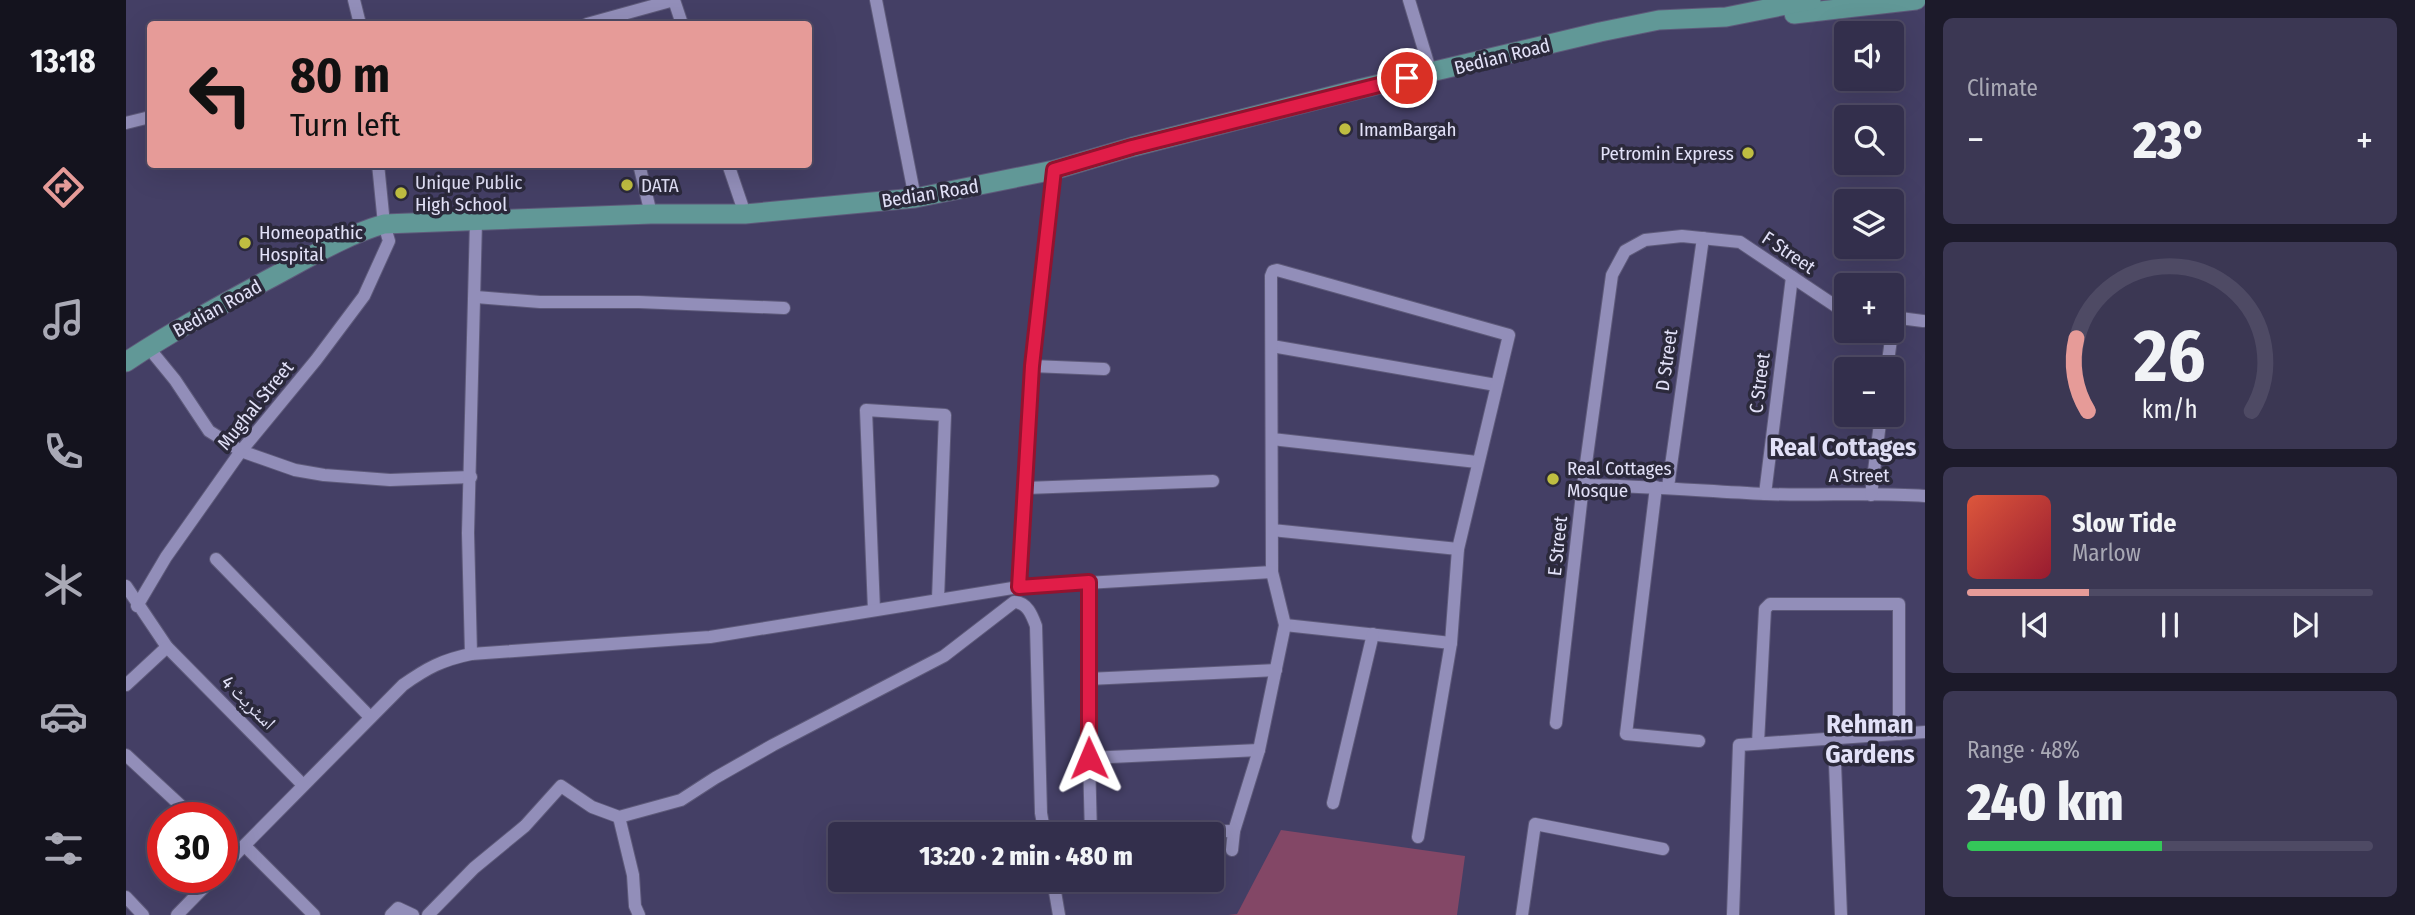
<!DOCTYPE html>
<html lang="en">
<head>
<meta charset="utf-8">
<style>
  :root { --surface:#332f4c; --page:#3b3753; --text:#f1f3f6; --muted:#a9a9b5; --line:#4e4a64; --accent:#e69b98 }
  body { margin:0; font-family:"Fira Sans Condensed","Noto Naskh Arabic",sans-serif; background:var(--page); color:var(--text); height:100vh; display:flex; flex-direction:column; font-size:26px; white-space:nowrap }
  * { box-sizing:border-box; margin:0 }
  p { font-size:23px; color:var(--muted) }
  .icon { flex:none; width:38px; height:38px; fill:none; stroke:currentColor; stroke-width:2; stroke-linecap:round; stroke-linejoin:round }
  .map { position:relative; flex:1; overflow:hidden }
  .sheet { display:flex; flex-direction:column; gap:18px; padding:18px; background:#1c1a2a; width:490px }
  .sheet>* { flex:none }
  .hud { position:absolute; left:21px; top:21px; width:665px; height:147px; border-radius:7px; box-shadow:0 7px 28px #0002,0 0 0 2px var(--line); background:#e69b98; color:#111; overflow:hidden }
  .tools { position:absolute; left:1708px; top:21px; display:grid; gap:14px }
  .tools a { display:grid; place-items:center; width:70px; height:70px; border-radius:7px; background:var(--surface); box-shadow:0 7px 28px #0002,0 0 0 2px var(--line); font-size:35px }
  .speed { position:absolute; left:21px; top:802px; display:flex; gap:14px; font-size:35px; font-weight:700; text-align:center }
  .speed>* { display:grid; place-content:center; width:91px; height:91px; border-radius:50%; background:var(--surface); box-shadow:0 7px 28px #0002,0 0 0 2px var(--line); line-height:1 }
  .speed .limit { border:10px solid #d22; background:#fff; color:#111 }
  .pin { position:absolute; display:grid; place-items:center; width:60px; height:60px; color:#fff; margin:-30px; border:4px solid #fff; border-radius:50%; box-shadow:0 2px 7px #0007 }
  .me { position:absolute; width:77px; margin:-38px; rotate:359deg; stroke-linejoin:round; filter:drop-shadow(0 0 5px #0008) }
  .turn { display:flex; align-items:center; gap:24px; height:147px; padding:0 28px; font-size:32px }
  .turn .icon { width:91px; height:91px; stroke-width:2.5 }
  .turn b { display:block; font-size:49px; line-height:60px }
  .big { font-size:52px; font-weight:800; line-height:1.1 }
  .sheet .widget { flex:1; display:flex; flex-direction:column; justify-content:center; gap:10px; min-width:0; padding:0 24px; border-radius:10px; background:var(--page) }
  .sheet .dial { align-items:center; gap:0 }
  .dial svg { height:182px; overflow:visible; fill:none; stroke:var(--line); stroke-width:7; stroke-linecap:round; text-anchor:middle }
  .dial text { fill:var(--text); stroke:none }
  .song { display:flex; align-items:center; gap:21px }
  .cover { width:84px; height:84px; border-radius:10px; background:linear-gradient(135deg,hsl(10 70% 55%),hsl(350 70% 35%)) }
  .played { height:7px; border-radius:4px; background:linear-gradient(90deg,var(--accent) 30%,var(--line) 30%) }
  .keys { display:flex; justify-content:space-around; direction:ltr }
  .heat { display:flex; justify-content:space-between; align-items:center; font-size:38px; direction:ltr }
  .charge { height:10px; border-radius:5px; background:linear-gradient(90deg,#34c759 48%,var(--line) 0) }
  .trip { position:absolute; left:702px; top:822px; width:396px; height:70px; border-radius:7px; background:var(--surface); box-shadow:0 7px 28px #0002,0 0 0 2px var(--line); font-weight:800; line-height:70px; text-align:center }
  main { display:flex; flex:1; min-height:0 }
  .tab-bar { display:flex; flex-direction:column; width:126px; justify-content:space-around; align-items:center; background:#14131e; color:var(--muted) }
  .tab-bar .icon { width:49px; height:49px }
  .tab-bar .active { color:var(--accent) }
  .tab-bar b { font-size:32px; color:var(--text) }
  .map>svg:first-child { display:block }
  .green { fill:#834766 }
  .lines { fill:none; stroke-linecap:round; stroke-linejoin:round }
  .minor-casing { stroke:#5e5a7a; stroke-width:14 }
  .major-casing { stroke:#5e5a7a; stroke-width:21 }
  .minor { stroke:#928eb9; stroke-width:12 }
  .major { stroke:#619897; stroke-width:19 }
  .route-casing { stroke:#92132f; stroke-width:18 }
  .route { stroke:#e11d48; stroke-width:12 }
  .poi-dot { fill:#bfbe41; stroke:#2b293b; stroke-width:2.5 }
  .labels { text-anchor:middle; stroke-width:7; stroke-linejoin:round; paint-order:stroke }
  .street-label { font-size:19px; fill:#e2e1f8; stroke:#2b293b }
  .poi-label { font-size:19px; fill:#e2e1f8; stroke:#2b293b; text-anchor:start }
  .district-label { font-size:26px; font-weight:bold; fill:#e2e1f8; stroke:#2b293b }
</style>
</head>
<body>
<main>
<nav class="tab-bar">
<b>13:18</b>
<svg class="icon active" aria-label="directions" viewBox="0 0 24 24"><path d="M12 3l9 9-9 9-9-9zM9 14v-3h6M13 9l2 2-2 2"/></svg>
<svg class="icon" aria-label="music" viewBox="0 0 24 24"><path d="M9 18V5l10-2v13"/><circle cx="6" cy="18" r="3"/><circle cx="16" cy="16" r="3"/></svg>
<svg class="icon" aria-label="phone" viewBox="0 0 24 24"><path d="M5 4h4l2 5-3 2q2 4 5 5l2-3 5 2v4C11 20 4 13 5 4z"/></svg>
<svg class="icon" aria-label="climate" viewBox="0 0 24 24"><path d="M12 3v18M4 7l16 10M4 17L20 7"/></svg>
<svg class="icon" aria-label="car" viewBox="0 0 24 24"><path d="M5 17H2v-5l4-1 3-4h7l3 4 3 1v5h-3M9 17h6M6 11h13"/><circle cx="7" cy="17" r="2"/><circle cx="17" cy="17" r="2"/></svg>
<svg class="icon" aria-label="filters" viewBox="0 0 24 24"><path d="M4 7h16M4 17h16"/><circle cx="9" cy="7" r="2"/><circle cx="15" cy="17" r="2"/></svg>
</nav>
<div class="map">
<svg width="1799" height="915" viewBox="0 0 1799 915">
  <rect width="100%" height="100%" fill="#443f65"/>
  <polygon class="green" points="1155,830 1339,856 1331,915 1102,915 1111,914"/>
  <g class="lines">
    <defs>
      <g id="minor">
        <polyline points="228,0 234,24"/>
        <polyline points="548,0 556,24"/>
        <polyline points="750,0 789,198"/>
        <polyline points="1283,0 1305,73"/>
        <polyline points="461,24 548,0"/>
        <polyline points="0,123 24,117"/>
        <polyline points="513,164 525,214"/>
        <polyline points="602,164 619,214"/>
        <polyline points="350,297 414,302 513,302 658,308"/>
        <polyline points="1766,317 1797,321"/>
        <polyline points="1146,346 1370,385"/>
        <polyline points="22,347 49,380 83,431 115,451 169,470 198,475 264,480 345,477"/>
        <polyline points="906,366 978,369"/>
        <polyline points="1761,369 1768,317"/>
        <polyline points="1146,439 1351,462"/>
        <path d="M 1457,485 C 1518,486 1578,491 1639,494 C 1692,496 1746,492 1799,496"/>
        <polyline points="1530,487 1500,734 1573,741"/>
        <polyline points="1542,487 1577,238"/>
        <polyline points="900,488 1087,481"/>
        <polyline points="1639,494 1666,277"/>
        <polyline points="1745,495 1755,415"/>
        <polyline points="1146,530 1332,549"/>
        <polyline points="90,559 244,717"/>
        <polyline points="963,582 963,758 965,835"/>
        <polyline points="0,586 41,647 177,785"/>
        <polyline points="893,587 906,366 928,170"/>
        <polyline points="11,606 40,557 115,451 190,360 238,296 263,241 258,224 252,164"/>
        <polyline points="748,610 740,410 819,415 812,599"/>
        <polyline points="1159,625 1325,643"/>
        <polyline points="345,654 342,533 350,221"/>
        <polyline points="962,679 1150,670"/>
        <polyline points="0,685 41,647"/>
        <polyline points="1430,723 1457,485 1486,275 1499,251 1519,240 1556,236 1614,242 1714,309 1720,311"/>
        <polyline points="1708,738 1715,915"/>
        <polyline points="1632,743 1639,609 1644,604 1773,604 1773,734"/>
        <polyline points="0,755 67,817"/>
        <polyline points="963,758 1133,750"/>
        <polyline points="1207,803 1247,634"/>
        <polyline points="493,817 507,875 509,906 513,915"/>
        <polyline points="965,833 1108,831"/>
        <polyline points="96,845 108,856"/>
        <polyline points="119,846 188,915"/>
        <polyline points="1106,850 1108,831 1133,750 1159,625 1146,572 1145,276 1147,271 1151,270 1383,335 1332,549 1325,643 1292,837"/>
        <path d="M 96,868 L 277,685 C 301,668 316,660 345,654 L 584,637 L 893,587 L 1146,572"/>
        <polyline points="927,880 933,915"/>
        <polyline points="0,897 17,915"/>
        <polyline points="51,915 88,877"/>
        <polyline points="265,915 272,908 287,915"/>
        <path d="M 302,915 L 348,868 L 399,826 L 435,786 L 466,807 L 493,817 L 555,800 L 589,778 L 647,745 L 818,656 L 888,602 C 901,602 906,615 910,626 L 915,813 L 919,835"/>
        <polyline points="1396,915 1409,824 1537,849"/>
        <polyline points="1607,915 1613,745 1799,732"/>
      </g>
      <g id="major">
        <polyline points="1668,14 1790,0"/>
        <path d="M 0,362 C 45,332 93,306 141,280 C 179,260 217,236 258,224 L 525,214 L 619,214 L 789,198 L 928,170 L 1006,147 L 1233,89 L 1474,32 L 1533,20 L 1600,17 L 1685,0"/>
      </g>
    </defs>
    <use href="#minor" class="minor-casing"/>
    <use href="#major" class="major-casing"/>
    <use href="#minor" class="minor"/>
    <use href="#major" class="major"/>
  </g>
  <g class="lines">
    <defs>
      <polyline id="route" points="963,758 963,582 893,587 906,366 928,170 1006,147 1281,78"/>
    </defs>
    <use href="#route" class="route-casing"/>
    <use href="#route" class="route"/>
  </g>
  <g class="poi-dot">
    <circle cx="1219" cy="129" r="7"/>
    <circle cx="1622" cy="153" r="7"/>
    <circle cx="501" cy="185" r="7"/>
    <circle cx="275" cy="193" r="7"/>
    <circle cx="119" cy="243" r="7"/>
    <circle cx="1427" cy="479" r="7"/>
  </g>
  <g class="labels">
    <g class="street-label">
      <text transform="translate(1376 56) rotate(-14)" y="7">Bedian Road</text>
      <text transform="translate(804 193) rotate(-9)" y="7">Bedian Road</text>
      <text transform="translate(1663 252) rotate(34)" y="7">F Street</text>
      <text transform="translate(91 308) rotate(-29)" y="7">Bedian Road</text>
      <text transform="translate(1540 360) rotate(-82)" y="7">D Street</text>
      <text transform="translate(1633 383) rotate(-83)" y="7">C Street</text>
      <text transform="translate(129 405) rotate(-51)" y="7">Mughal Street</text>
      <text x="1733" y="482">A Street</text>
      <text transform="translate(1431 546) rotate(-84)" y="7">E Street</text>
      <text transform="translate(123 702) rotate(45)" y="7">اسٹریٹ 4</text>
    </g>
    <g class="poi-label">
      <text x="1233" y="136">ImamBargah</text>
      <text x="1608" y="160" text-anchor="end">Petromin Express</text>
      <text x="289" y="189">Unique Public<tspan x="289" dy="22">High School</tspan></text>
      <text x="515" y="192">DATA</text>
      <text x="133" y="239">Homeopathic<tspan x="133" dy="22">Hospital</tspan></text>
      <text x="1441" y="475">Real Cottages<tspan x="1441" dy="22">Mosque</tspan></text>
    </g>
    <g class="district-label">
      <text x="1717" y="456">Real Cottages</text>
      <text x="1744" y="733">Rehman<tspan x="1744" dy="30">Gardens</tspan></text>
    </g>
  </g>
</svg>
<div class="tools">
<a><svg class="icon" aria-label="sound" viewBox="0 0 24 24"><path d="M4 9h4l5-4v14l-5-4H4zM17 9q2 3 0 6"/></svg></a>
<a><svg class="icon" aria-label="search" viewBox="0 0 24 24"><circle cx="10" cy="10" r="6"/><path d="M15 15l6 6"/></svg></a>
<a><svg class="icon" aria-label="layers" viewBox="0 0 24 24"><path d="M12 4l9 5-9 5-9-5zM3 14l9 5 9-5"/></svg></a>
<a>+</a>
<a>−</a>
</div>
<div class="speed"><div class="limit">30</div></div>
<div class="pin" style="left:1281px;top:78px;background:#d93025"><svg class="icon" aria-label="arrive" viewBox="0 0 24 24"><path d="M6 21V4h12l-3 4 3 4H6"/></svg></div>
<svg class="me" style="left:963px;top:758px" viewBox="-20 -20 40 40"><path d="M0-17L14 15 0 8-14 15z" fill="#e11d48" stroke="#fff" stroke-width="4"/></svg>
<div class="trip">13:20 · 2 min · 480 m</div>
<div class="hud">
<div class="turn"><svg class="icon" aria-label="left" viewBox="0 0 24 24"><path d="M17 20v-9H6M10 6l-5 5 5 5"/></svg><div><b>80 m</b>Turn left</div></div>
</div>
</div>
<section class="sheet">
<div class="widget"><p>Climate</p>
<div class="heat"><a>−</a><b class="big">23°</b><a>+</a></div>
</div>
<div class="widget dial"><svg viewBox="0 0 100 80">
<path d="M14 69A42 42 0 1 1 86 69"/>
<path d="M14 69A42 42 0 0 1 9 37" stroke="#e69b98"/>
<text x="50" y="56" font-size="32" font-weight="700">26</text>
<text x="50" y="72" font-size="11">km/h</text>
</svg></div>
<div class="widget">
<div class="song"><i class="cover"></i><div><b>Slow Tide</b><p>Marlow</p></div></div>
<div class="played"></div>
<div class="keys"><svg class="icon" aria-label="previous" viewBox="0 0 24 24"><path d="M18 5L8 12l10 7zM5 5v14"/></svg><svg class="icon" aria-label="pause" viewBox="0 0 24 24"><path d="M8 5v14M16 5v14"/></svg><svg class="icon" aria-label="next" viewBox="0 0 24 24"><path d="M6 5l10 7-10 7zM19 5v14"/></svg></div>
</div>
<div class="widget"><p>Range · 48%</p><b class="big">240 km</b><div class="charge"></div></div>
</section>
</main>
</body>
</html>
